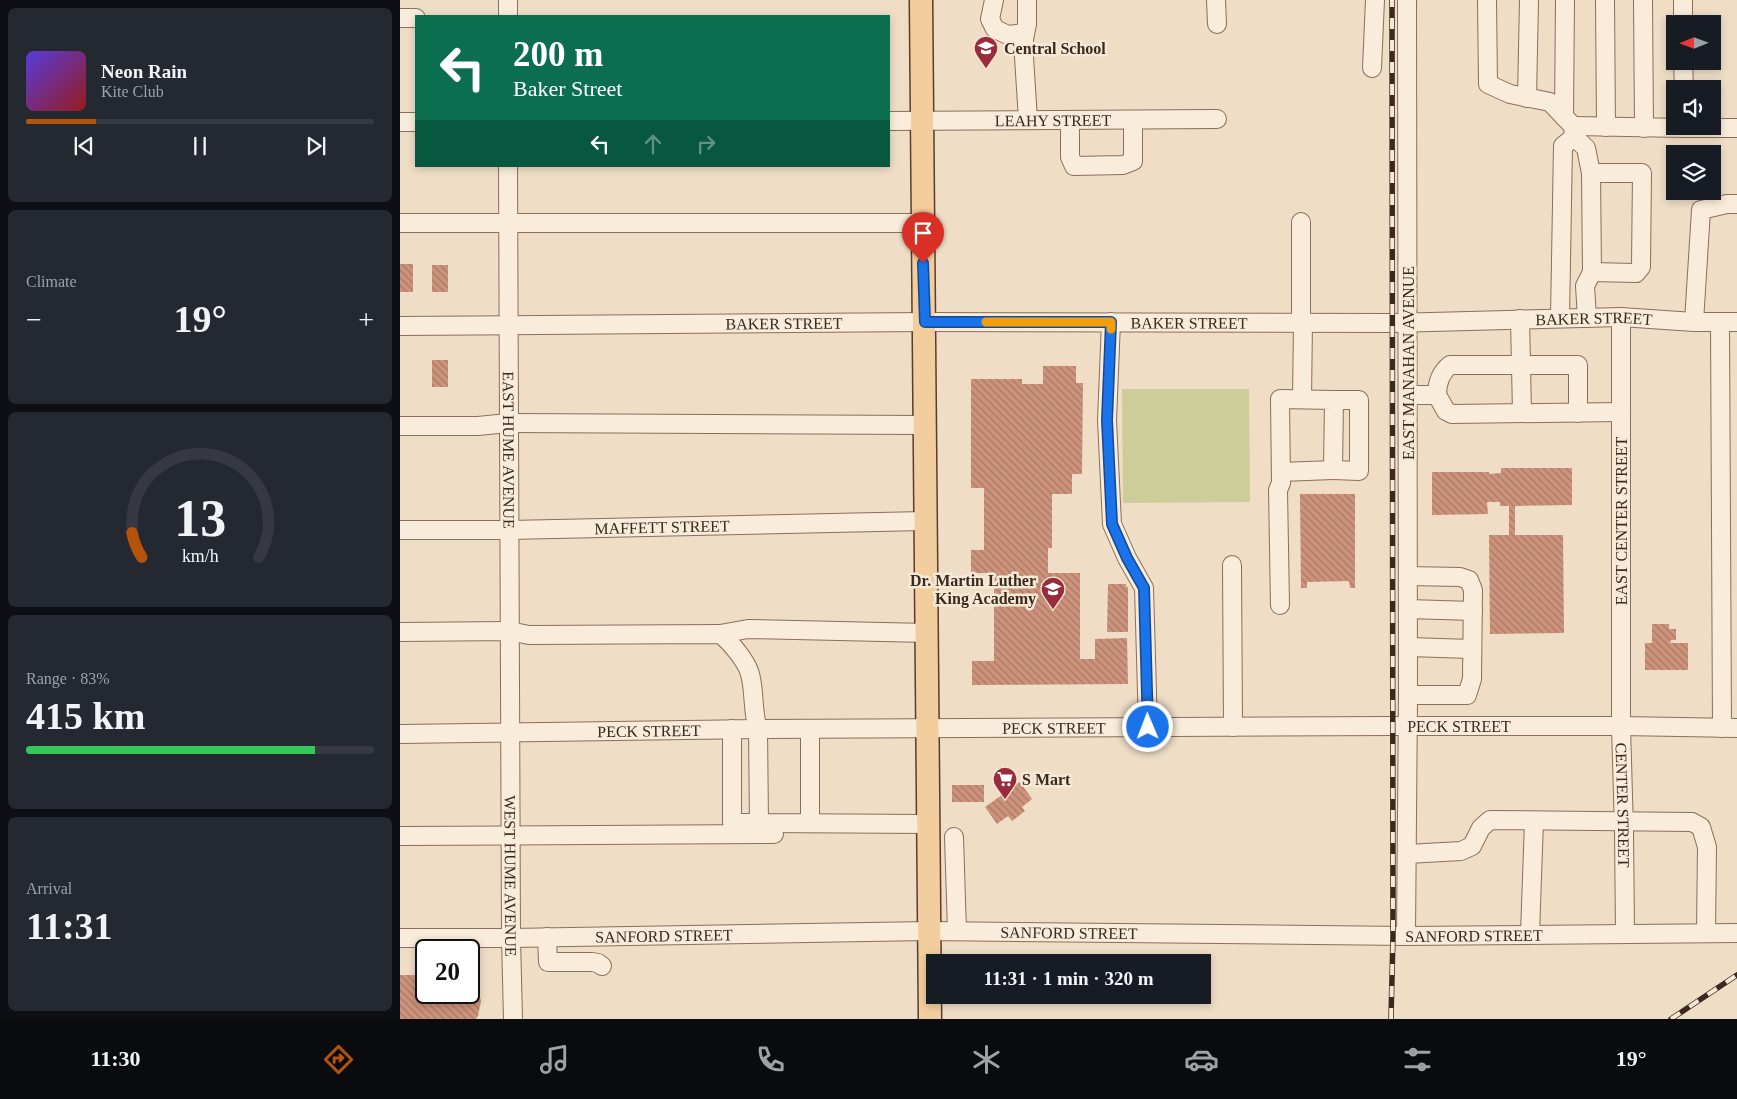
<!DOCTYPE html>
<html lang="en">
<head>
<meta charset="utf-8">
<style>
  :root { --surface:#171b24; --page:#242831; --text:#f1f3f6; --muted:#9ea1a6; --line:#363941; --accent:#b45309 }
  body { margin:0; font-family:Georgia,serif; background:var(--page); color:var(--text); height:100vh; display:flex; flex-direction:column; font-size:19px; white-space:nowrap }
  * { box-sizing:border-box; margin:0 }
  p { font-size:16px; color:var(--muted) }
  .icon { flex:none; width:28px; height:28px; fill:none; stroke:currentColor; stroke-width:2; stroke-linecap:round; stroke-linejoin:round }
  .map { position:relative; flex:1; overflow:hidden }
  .drawer { display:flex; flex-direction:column; gap:8px; padding:8px; background:#0d0f14; width:400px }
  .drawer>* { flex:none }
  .guide { position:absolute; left:15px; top:15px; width:475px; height:152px; border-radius:0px; box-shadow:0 2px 8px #0003; background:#0b6e4f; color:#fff; overflow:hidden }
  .needle { width:32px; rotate:269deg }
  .fabs { position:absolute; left:1266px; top:15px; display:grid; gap:10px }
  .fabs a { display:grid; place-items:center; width:55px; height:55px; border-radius:0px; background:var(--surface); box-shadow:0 2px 8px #0003; font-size:25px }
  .speed { position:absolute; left:15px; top:939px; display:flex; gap:10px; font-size:25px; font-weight:700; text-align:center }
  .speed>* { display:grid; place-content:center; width:65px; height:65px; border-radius:50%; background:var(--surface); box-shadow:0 2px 8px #0003; line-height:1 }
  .speed .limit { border:2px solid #111; border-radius:8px; background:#fff; color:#111 }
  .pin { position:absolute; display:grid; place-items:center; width:42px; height:42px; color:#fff; margin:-51px -21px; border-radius:50% 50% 50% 0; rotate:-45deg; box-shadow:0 0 5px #0007 }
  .pin .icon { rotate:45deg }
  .me { position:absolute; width:55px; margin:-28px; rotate:359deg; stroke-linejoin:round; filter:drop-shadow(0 0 4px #0008) }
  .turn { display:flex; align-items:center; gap:18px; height:105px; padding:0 15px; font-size:22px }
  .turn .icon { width:65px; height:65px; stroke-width:2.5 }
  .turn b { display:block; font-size:35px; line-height:42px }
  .lanes { display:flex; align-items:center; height:48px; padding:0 15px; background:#0003; justify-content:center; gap:25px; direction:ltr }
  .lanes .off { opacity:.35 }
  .big { font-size:38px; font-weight:700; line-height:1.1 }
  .drawer .card { flex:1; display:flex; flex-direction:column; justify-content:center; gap:8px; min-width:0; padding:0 18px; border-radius:8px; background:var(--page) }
  .drawer .dial { align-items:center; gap:0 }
  .dial svg { height:130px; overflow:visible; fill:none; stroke:var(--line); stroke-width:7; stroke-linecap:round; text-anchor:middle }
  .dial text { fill:var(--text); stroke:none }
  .song { display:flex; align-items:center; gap:15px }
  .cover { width:60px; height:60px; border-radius:8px; background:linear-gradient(135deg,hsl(250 70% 55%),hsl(0 70% 35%)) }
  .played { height:5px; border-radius:2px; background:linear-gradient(90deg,var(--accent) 20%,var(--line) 20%) }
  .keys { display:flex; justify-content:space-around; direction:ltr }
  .heat { display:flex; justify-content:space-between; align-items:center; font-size:28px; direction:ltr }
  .charge { height:8px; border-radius:4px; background:linear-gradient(90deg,#34c759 83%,var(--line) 0) }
  .trip { position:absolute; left:526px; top:954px; width:285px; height:50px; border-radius:0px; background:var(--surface); box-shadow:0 2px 8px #0003; font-weight:700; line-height:50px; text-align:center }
  .tabs { display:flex; height:80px; justify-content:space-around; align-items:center; background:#090b0e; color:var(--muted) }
  .tabs .icon { width:35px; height:35px }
  .tabs .active { color:var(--accent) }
  .tabs b { font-size:22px; color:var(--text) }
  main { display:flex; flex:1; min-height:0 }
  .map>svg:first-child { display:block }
  .grass { fill:#cdcd9a }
  .building { fill:url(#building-back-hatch) }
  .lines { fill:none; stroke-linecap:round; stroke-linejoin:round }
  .minor-casing { stroke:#8b6e5b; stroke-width:20 }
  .major-casing { stroke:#593d2f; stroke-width:25 }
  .minor { stroke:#f9ecda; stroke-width:18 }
  .major { stroke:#f2cd9e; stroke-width:22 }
  .rail-casing { stroke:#3b291f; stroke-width:5.5 }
  .rail { stroke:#f6e9d6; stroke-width:4; stroke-dasharray:11; stroke-linecap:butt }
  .route-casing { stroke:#114b97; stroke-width:12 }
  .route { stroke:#1a73e8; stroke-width:9 }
  .slow { stroke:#f59e0b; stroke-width:9 }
  .labels { text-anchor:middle; stroke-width:5; stroke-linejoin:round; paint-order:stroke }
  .poi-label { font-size:16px; font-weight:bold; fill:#3b291f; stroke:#f6e9d6; text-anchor:start }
  .street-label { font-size:16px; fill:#3b291f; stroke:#f6e9d6 }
</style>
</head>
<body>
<main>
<section class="drawer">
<div class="card">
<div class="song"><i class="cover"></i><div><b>Neon Rain</b><p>Kite Club</p></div></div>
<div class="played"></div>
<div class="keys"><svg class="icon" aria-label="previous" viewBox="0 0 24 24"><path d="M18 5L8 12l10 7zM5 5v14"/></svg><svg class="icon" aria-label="pause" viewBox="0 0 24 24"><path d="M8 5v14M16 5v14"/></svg><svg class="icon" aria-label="next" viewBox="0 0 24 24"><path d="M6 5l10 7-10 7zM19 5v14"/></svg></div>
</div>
<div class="card"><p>Climate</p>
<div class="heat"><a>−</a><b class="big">19°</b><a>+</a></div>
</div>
<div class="card dial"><svg viewBox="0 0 100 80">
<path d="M14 69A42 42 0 1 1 86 69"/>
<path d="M14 69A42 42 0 0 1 8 54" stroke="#b45309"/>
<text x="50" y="56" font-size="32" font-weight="700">13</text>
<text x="50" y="72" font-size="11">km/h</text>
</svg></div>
<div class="card"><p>Range · 83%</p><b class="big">415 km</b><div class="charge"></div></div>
<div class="card"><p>Arrival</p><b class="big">11:31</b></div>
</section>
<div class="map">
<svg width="1337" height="1019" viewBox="0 0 1337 1019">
  <defs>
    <pattern id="building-back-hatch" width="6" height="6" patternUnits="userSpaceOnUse" patternTransform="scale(1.25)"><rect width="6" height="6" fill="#cd937c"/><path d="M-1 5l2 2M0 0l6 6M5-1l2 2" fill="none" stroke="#a87865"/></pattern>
  </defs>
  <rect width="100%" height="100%" fill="#efddc6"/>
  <polygon class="grass" points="722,389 849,389 850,502 723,503"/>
  <g class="building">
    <rect x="0" y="264" width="13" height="28"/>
    <rect x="32" y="265" width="16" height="27"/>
    <rect x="32" y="360" width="16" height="27"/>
    <polygon points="643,366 676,366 676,383 683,383 682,474 672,474 672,494 652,494 652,548 648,548 648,573 680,573 680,659 695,659 695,639 727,638 728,684 572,685 572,661 594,661 594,573 571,573 571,550 584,550 584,488 571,488 571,379 622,379 622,384 643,384"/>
    <polygon points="1101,468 1172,468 1172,505 1115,506 1115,535 1163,535 1164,633 1090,634 1089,535 1109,535 1109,506 1100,506 1100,502 1087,502 1088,514 1032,515 1032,472 1089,472 1089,474 1101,473"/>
    <polygon points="900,494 955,494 955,588 950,588 949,581 907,582 907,588 901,588"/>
    <polygon points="708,584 726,584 726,587 728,587 728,632 707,632"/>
    <polygon points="1252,624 1269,624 1269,629 1276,629 1276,640 1271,640 1270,643 1288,643 1288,670 1245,670 1245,643 1252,643"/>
    <polygon points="620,782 632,799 622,807 625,811 612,821 608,816 597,824 585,807"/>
    <rect x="552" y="785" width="32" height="17"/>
    <polygon points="0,975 26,975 26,992 69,992 69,980 71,981 78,990 81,1001 78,1016 76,1019 0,1019"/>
  </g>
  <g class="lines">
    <defs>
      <g id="minor">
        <polyline points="108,0 108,16"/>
        <polyline points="594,0 590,19 595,29 608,35 625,33"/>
        <polyline points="627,0 627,24 624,39 624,57 628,120"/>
        <polyline points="816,0 817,24"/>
        <polyline points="1087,0 1088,84 1110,94 1150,102 1173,126 1174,137 1186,148 1191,173 1192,272 1185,286 1187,318"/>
        <polyline points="1205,0 1206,127"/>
        <polyline points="1243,0 1244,128"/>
        <polyline points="1283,0 1283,24"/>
        <polyline points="0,18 16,18"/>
        <polyline points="1283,61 1284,89"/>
        <polyline points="972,68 975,0"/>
        <polyline points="1127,98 1129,0"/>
        <polyline points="1164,117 1165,0"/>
        <polyline points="670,120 670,157 674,166 723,165 733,161 733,120"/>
        <path id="s1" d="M 489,121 L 817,119"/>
        <polyline points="0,122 16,122"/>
        <polyline points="1173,126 1284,128"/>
        <polyline points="1284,126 1284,128 1337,128"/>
        <path id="s2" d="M 108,166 L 111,938 L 113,1019"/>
        <polyline points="1191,173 1242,173 1241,267 1236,273 1192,272"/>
        <polyline points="0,223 522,223"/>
        <path id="s3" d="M 1221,317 L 1221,726 L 1224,830 L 1225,934"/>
        <polyline points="1160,318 1163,146 1174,137"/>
        <polyline points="1120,319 1122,413"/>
        <polyline points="711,322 707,420 712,524 727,558 744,588 748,727"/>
        <polyline points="1294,322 1301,210 1327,204 1337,204"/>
        <polyline points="1320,322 1322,728"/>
        <polyline points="901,323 901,222"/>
        <path id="s4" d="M 0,326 L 525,322 L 993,323 L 1221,317 L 1294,322 L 1337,322"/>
        <polyline points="1008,395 1037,395 1046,411 1052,414 1221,412"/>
        <path d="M 1037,395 C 1037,383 1040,373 1050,365 L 1178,365 L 1178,413"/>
        <polyline points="902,399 903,322"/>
        <polyline points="0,426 78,426 108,423 525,425"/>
        <polyline points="933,470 959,471 959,400 934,400"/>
        <path id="s5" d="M 0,530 L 109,530 L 525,521"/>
        <polyline points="832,565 833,727"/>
        <polyline points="1008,576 1060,577 1069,580 1073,590 1072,679 1067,695 1008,695"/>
        <polyline points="880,605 878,490 881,483 880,399 934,400 933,470 881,472"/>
        <polyline points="1008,609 1073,611"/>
        <path d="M 0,632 L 109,631 L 129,635 L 320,634 C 330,641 347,662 350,674 C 355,692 352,711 358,729 L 359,823 L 528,824"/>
        <polyline points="320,634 348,629 527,633"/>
        <polyline points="1008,647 1072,649"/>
        <polyline points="332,729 332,823 353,823"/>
        <path id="s6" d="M 0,734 L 358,729 L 992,726 L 1221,726 L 1337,728"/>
        <polyline points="410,823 410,730"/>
        <polyline points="0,836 374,834"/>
        <polyline points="554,837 557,931"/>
        <polyline points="1007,854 1061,851 1072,846 1081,828 1090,820 1292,822 1301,827 1307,847 1306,933"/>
        <polyline points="1130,934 1134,821"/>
        <polyline points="1006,936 1008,695 1007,0"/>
        <polyline points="147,937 148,962 192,962 198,963 202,966"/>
        <path id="s7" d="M 0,938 L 111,938 L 529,931 L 1006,936 L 1337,933"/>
      </g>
      <polyline id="major" points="521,0 530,1019"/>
    </defs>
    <use href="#minor" class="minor-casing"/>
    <use href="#major" class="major-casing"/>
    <use href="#minor" class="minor"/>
    <use href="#major" class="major"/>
    <defs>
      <g id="rail">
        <polyline points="991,1019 993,936 992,0"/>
        <polyline points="1271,1019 1337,975"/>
      </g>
    </defs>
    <use href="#rail" class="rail-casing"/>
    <use href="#rail" class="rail"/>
  </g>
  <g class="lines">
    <defs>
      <polyline id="route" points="523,263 525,322 711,322 707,420 712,524 727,558 744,588 748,727"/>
    </defs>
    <use href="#route" class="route-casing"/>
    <use href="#route" class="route"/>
    <polyline class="slow" points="586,322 711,322 711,329"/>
  </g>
  <defs>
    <symbol id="school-pin" viewBox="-11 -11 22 30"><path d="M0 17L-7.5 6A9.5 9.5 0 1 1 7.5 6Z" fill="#9a2b3a" stroke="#f6e9d6"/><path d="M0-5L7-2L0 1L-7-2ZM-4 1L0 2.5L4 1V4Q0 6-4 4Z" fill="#fff"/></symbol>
    <symbol id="supermarket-pin" viewBox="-11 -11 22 30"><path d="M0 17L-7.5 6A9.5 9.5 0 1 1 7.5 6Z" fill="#9a2b3a" stroke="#f6e9d6"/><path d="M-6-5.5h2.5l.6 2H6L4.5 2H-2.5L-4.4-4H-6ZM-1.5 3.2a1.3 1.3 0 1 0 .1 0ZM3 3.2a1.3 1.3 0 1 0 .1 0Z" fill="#fff"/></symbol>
  </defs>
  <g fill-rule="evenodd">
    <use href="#school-pin" x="572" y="34" width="28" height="38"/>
    <use href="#school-pin" x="639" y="575" width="28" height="38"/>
    <use href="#supermarket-pin" x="591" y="765" width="28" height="38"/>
  </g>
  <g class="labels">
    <g class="poi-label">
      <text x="604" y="54">Central School</text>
      <text x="636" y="586" text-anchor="end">Dr. Martin Luther<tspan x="636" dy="18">King Academy</tspan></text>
      <text x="622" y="785">S Mart</text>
    </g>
    <g class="street-label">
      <text dy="6" stroke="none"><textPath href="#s1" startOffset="164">LEAHY STREET</textPath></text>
      <text dy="6" stroke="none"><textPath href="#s4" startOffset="1194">BAKER STREET</textPath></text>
      <text dy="6" stroke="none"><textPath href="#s4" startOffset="789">BAKER STREET</textPath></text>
      <text dy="6" stroke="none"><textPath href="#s4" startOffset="384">BAKER STREET</textPath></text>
      <text transform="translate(1008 363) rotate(-90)" y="6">EAST MANAHAN AVENUE</text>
      <text dy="6" stroke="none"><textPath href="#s2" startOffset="284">EAST HUME AVENUE</textPath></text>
      <text transform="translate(1221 521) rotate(-90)" y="6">EAST CENTER STREET</text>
      <text dy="6" stroke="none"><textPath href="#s5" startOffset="262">MAFFETT STREET</textPath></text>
      <text dy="6" stroke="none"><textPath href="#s6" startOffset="1059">PECK STREET</textPath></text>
      <text dy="6" stroke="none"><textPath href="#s6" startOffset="654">PECK STREET</textPath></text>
      <text dy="6" stroke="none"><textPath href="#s6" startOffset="249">PECK STREET</textPath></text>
      <text dy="6" stroke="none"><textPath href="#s3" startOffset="488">CENTER STREET</textPath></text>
      <text dy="6" stroke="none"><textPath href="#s2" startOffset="710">WEST HUME AVENUE</textPath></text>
      <text dy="6" stroke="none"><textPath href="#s7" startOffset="669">SANFORD STREET</textPath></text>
      <text dy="6" stroke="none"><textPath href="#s7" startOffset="264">SANFORD STREET</textPath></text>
      <text dy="6" stroke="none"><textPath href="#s7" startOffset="1074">SANFORD STREET</textPath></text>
    </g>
  </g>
</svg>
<div class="fabs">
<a><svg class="needle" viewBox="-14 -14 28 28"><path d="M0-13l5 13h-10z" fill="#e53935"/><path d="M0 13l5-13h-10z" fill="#9ea1a6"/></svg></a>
<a><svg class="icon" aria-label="sound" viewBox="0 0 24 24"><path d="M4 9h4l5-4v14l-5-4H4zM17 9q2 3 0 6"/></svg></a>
<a><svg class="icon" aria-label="layers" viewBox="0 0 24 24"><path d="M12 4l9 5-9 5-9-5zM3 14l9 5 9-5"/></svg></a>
</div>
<div class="speed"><div class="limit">20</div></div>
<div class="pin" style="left:523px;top:263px;background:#d93025"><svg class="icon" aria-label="arrive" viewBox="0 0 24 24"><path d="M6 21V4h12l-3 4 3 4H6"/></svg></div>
<svg class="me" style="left:748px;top:727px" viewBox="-20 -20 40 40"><circle r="17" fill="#1a73e8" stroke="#fff" stroke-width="3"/><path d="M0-11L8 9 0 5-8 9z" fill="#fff"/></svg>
<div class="trip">11:31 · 1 min · 320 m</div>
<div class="guide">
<div class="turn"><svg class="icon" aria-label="left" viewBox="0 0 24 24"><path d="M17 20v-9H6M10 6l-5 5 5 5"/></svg><div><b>200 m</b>Baker Street</div></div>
<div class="lanes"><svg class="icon" aria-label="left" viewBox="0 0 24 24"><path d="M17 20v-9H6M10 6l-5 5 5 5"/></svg><svg class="icon off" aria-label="ahead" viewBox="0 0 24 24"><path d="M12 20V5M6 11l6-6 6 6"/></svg><svg class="icon off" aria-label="right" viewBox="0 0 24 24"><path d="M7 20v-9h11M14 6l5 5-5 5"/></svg></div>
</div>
</div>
</main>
<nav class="tabs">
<b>11:30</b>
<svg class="icon active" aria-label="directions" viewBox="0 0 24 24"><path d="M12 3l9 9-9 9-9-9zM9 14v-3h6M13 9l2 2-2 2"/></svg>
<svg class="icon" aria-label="music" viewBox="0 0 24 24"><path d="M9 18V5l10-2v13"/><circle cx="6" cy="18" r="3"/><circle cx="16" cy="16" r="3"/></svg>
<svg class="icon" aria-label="phone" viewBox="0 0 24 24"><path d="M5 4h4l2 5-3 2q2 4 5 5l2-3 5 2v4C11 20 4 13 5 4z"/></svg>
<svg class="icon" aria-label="climate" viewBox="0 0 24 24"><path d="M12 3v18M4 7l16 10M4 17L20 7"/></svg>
<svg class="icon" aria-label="car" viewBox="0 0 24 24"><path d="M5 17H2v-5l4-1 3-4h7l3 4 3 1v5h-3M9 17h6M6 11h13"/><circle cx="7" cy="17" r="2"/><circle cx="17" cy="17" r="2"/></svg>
<svg class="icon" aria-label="filters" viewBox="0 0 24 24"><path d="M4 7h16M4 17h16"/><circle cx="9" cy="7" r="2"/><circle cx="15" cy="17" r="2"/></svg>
<b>19°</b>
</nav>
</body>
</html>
